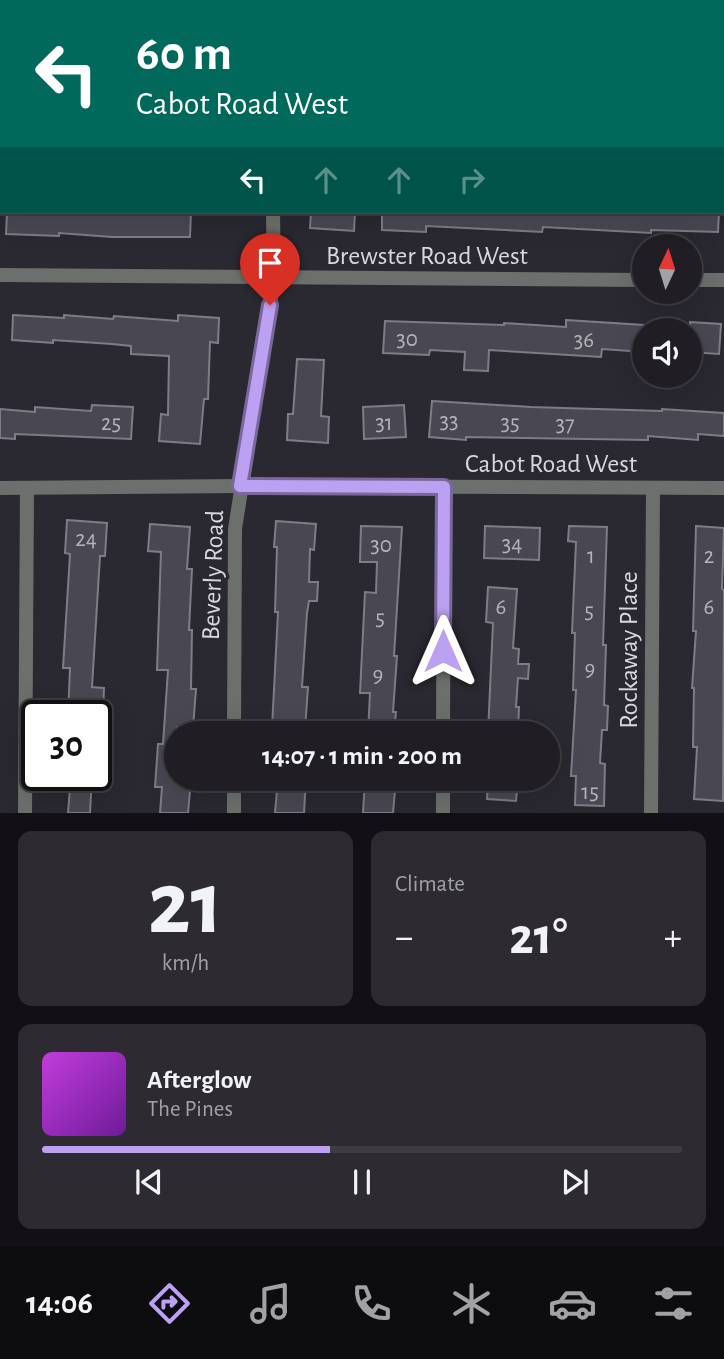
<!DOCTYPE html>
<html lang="en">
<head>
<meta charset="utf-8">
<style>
  :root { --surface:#201e24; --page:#2d2b31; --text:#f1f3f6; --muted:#a2a2a6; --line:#3d3c41; --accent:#bca0f2 }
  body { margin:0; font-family:"Alegreya Sans",sans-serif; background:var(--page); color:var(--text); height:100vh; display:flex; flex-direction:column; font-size:26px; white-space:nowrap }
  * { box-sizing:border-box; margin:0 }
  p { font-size:23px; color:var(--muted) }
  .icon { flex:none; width:38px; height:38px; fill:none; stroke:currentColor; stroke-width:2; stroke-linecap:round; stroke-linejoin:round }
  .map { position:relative; height:813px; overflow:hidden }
  .details { display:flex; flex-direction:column; gap:18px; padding:18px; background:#121014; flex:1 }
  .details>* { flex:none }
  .guide { position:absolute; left:0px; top:0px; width:724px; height:214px; box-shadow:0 7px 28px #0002,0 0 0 2px var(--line); background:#00695c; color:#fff; overflow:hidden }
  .needle { width:46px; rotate:4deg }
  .tools { position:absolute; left:632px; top:234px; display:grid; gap:14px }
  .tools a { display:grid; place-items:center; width:70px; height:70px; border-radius:50%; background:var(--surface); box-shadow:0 7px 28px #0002,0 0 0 2px var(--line); font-size:35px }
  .speed { position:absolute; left:21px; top:700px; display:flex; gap:14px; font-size:35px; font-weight:700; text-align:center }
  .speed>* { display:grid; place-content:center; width:91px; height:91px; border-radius:50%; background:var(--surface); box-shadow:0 7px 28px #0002,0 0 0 2px var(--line); line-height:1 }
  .speed .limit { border:4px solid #111; border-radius:10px; background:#fff; color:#111 }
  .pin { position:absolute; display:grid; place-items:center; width:60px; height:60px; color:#fff; margin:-72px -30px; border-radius:50% 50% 50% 0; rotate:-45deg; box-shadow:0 0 7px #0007 }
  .pin .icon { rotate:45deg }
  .me { position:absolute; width:77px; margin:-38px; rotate:0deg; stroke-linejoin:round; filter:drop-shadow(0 0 5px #0008) }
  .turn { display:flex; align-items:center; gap:24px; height:147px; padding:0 21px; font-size:32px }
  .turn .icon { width:91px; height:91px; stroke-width:2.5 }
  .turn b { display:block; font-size:49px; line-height:60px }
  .lanes { display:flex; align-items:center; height:66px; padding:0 21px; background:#0003; justify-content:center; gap:35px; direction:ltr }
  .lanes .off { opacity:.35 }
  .big { font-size:52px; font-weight:700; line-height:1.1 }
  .details .tile { flex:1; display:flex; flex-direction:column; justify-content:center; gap:10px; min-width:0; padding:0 24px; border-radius:14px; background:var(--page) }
  .details .dial { align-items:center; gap:0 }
  .dial b { font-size:91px; line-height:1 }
  .song { display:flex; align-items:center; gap:21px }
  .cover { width:84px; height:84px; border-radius:10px; background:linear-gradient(135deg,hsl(290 70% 55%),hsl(280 70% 35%)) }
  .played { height:7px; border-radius:4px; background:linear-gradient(90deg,var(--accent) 45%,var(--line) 45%) }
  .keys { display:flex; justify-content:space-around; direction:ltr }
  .heat { display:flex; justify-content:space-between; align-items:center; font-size:38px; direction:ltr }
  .details .tiles { flex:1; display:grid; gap:18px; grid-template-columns:1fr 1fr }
  .tile:last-child { grid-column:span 2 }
  .trip { position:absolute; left:164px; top:721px; width:396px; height:70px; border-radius:35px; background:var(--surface); box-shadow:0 7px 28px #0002,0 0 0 2px var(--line); font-weight:700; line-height:70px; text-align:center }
  .tab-bar { display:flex; height:112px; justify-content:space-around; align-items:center; background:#0d0c0e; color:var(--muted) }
  .tab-bar .icon { width:49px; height:49px }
  .tab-bar .active { color:var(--accent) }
  .tab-bar b { font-size:32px; color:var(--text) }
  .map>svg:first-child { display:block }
  .building { fill:#494852; stroke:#7d7c87; stroke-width:2 }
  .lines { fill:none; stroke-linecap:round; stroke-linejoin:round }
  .street { stroke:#6c706c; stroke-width:14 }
  .route-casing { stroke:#7a689d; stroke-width:18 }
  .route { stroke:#bca0f2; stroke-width:12 }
  .labels { text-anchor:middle; stroke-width:7; stroke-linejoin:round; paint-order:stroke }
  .number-label { font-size:23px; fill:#b5b4ba }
  .street-label { font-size:26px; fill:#d9d8dd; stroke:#2a2830 }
</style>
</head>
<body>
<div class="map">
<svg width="724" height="813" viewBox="0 0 724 813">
  <rect width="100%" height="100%" fill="#2a2830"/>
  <g class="building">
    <polygon points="7,212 191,212 190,237 112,237 59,233 59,236 6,234"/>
    <polygon points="311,212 355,212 354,231 310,228"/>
    <polygon points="382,212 719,212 718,232 651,230 651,233 543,227 542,232 426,226 426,232 382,230"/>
    <polygon points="13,315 64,318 64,315 113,319 114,316 178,321 178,315 219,318 218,343 210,342 208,399 204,399 200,444 159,441 161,414 168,415 169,356 131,354 131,346 112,344 53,340 53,343 12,340"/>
    <polygon points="566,320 644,325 644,352 602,349 601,357 489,350 488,371 464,370 465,352 430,350 429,355 383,353 385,321 504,325 504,323 566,327"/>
    <polygon points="690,322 721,324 719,354 690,352"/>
    <polygon points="297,359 324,360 321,416 329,417 328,443 287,440 288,414 293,414"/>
    <polygon points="432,401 531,407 662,411 662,409 724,413 724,436 698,434 698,440 648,436 648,440 466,437 466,440 429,437"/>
    <polygon points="92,405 133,407 131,439 15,434 15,439 0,438 0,409 35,412 35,407 91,411"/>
    <polygon points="404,405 406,437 364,439 363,407"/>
    <polygon points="67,520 107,523 105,556 100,556 92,687 104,688 103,716 68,716 70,668 63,668 70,554 65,553"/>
    <polygon points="276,521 316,524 314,550 310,549 309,582 318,582 317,601 309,601 307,613 302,687 308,687 305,730 272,728 278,612 275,612 277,547 274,547"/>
    <polygon points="150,524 190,527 187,569 192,569 189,630 192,630 191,689 196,689 193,728 177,727 177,779 191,779 188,813 160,813 162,787 155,787 158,744 163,744 168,670 157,670 161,552 148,551"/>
    <polygon points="361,526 402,527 394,656 397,656 393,712 396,712 394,733 368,733 370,693 360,693 365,592 376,593 377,562 360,562"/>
    <polygon points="485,526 540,528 539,560 484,558"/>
    <polygon points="569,526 607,527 603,645 606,645 604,705 608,706 607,730 602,730 600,763 605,764 604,806 575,805 576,776 571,776 576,690 573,690 575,633 572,633 576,542 568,541"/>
    <polygon points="696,526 724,528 722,589 724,590 723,801 694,799 697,747 693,747 694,688 692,688 696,631 693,631"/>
    <polygon points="488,587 517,589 513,648 519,649 518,664 529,664 528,679 518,678 516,707 519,707 518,733 488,733 493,623 486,622"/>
    <polygon points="71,775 92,775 90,813 68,813"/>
    <polygon points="278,779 306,779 304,813 275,813"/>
    <polygon points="365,779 396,779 393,813 363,813"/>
    <polygon points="488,779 518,779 516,801 487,799"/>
  </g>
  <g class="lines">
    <g class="street">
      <polyline points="272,0 272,2"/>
      <polyline points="0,61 2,61"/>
      <polyline points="723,69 724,69"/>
      <polyline points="0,275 644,280"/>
      <polyline points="690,280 724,280"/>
      <polyline points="0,488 241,486 724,488"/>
      <polyline points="234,733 235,529 274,279 273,212"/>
      <polyline points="443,733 444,487"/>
      <polyline points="25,813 27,488"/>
      <polyline points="234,813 234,779"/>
      <polyline points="443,813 443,779"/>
      <polyline points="651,813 653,488"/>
    </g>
  </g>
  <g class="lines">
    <defs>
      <polyline id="route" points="270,305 240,486 444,487 443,651"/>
    </defs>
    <use href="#route" class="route-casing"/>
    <use href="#route" class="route"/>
  </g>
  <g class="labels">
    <g class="number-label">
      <text x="407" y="346">30</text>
      <text x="584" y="347">36</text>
      <text x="449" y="428">33</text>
      <text x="111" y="430">25</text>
      <text x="384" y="430">31</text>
      <text x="510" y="430">35</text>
      <text x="565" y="431">37</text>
      <text x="86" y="546">24</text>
      <text x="512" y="551">34</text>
      <text x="381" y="552">30</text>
      <text x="591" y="563">1</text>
      <text x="709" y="563">2</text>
      <text x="501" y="614">6</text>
      <text x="709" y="614">6</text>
      <text x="589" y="618">5</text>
      <text x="380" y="625">5</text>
      <text x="590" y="676">9</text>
      <text x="378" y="682">9</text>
      <text x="590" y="799">15</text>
    </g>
    <g class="street-label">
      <text x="427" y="264">Brewster Road West</text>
      <text x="551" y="472">Cabot Road West</text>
      <text transform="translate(212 575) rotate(-88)" y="9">Beverly Road</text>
      <text transform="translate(628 650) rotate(-90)" y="9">Rockaway Place</text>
    </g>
  </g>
</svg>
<div class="tools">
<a><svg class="needle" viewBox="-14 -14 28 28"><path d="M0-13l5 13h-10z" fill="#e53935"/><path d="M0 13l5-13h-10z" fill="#a2a2a6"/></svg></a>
<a><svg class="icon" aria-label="sound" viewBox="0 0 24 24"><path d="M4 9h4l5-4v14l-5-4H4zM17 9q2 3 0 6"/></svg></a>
</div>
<div class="speed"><div class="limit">30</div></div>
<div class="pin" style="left:270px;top:305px;background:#d93025"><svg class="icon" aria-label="arrive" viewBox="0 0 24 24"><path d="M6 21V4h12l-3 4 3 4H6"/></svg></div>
<svg class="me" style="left:443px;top:651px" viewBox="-20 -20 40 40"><path d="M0-17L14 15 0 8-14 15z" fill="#bca0f2" stroke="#fff" stroke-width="4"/></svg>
<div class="trip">14:07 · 1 min · 200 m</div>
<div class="guide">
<div class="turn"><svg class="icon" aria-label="left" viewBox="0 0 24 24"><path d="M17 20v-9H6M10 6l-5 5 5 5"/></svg><div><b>60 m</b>Cabot Road West</div></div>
<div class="lanes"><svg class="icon" aria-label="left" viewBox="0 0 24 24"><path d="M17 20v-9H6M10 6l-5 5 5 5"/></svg><svg class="icon off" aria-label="ahead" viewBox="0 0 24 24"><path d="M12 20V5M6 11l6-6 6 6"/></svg><svg class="icon off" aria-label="ahead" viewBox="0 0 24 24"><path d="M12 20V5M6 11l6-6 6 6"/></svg><svg class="icon off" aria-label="right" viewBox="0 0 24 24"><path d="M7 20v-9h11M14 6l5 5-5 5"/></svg></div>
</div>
</div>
<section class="details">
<div class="tiles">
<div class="tile dial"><b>21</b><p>km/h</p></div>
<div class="tile"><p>Climate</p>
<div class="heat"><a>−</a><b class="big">21°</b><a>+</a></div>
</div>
<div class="tile">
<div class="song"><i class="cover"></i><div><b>Afterglow</b><p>The Pines</p></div></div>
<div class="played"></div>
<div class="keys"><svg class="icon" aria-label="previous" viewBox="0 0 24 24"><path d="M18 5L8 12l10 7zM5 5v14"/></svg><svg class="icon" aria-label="pause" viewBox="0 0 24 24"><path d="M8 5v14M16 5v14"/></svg><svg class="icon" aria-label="next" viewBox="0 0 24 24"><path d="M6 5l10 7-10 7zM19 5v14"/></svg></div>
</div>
</div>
</section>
<nav class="tab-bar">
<b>14:06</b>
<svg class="icon active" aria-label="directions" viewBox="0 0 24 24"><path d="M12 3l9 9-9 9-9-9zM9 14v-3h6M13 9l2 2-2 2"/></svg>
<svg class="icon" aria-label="music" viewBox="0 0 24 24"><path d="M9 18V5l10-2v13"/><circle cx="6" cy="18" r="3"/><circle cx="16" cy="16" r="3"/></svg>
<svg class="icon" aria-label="phone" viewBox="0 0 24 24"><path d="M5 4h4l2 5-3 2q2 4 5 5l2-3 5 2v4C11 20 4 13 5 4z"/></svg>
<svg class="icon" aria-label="climate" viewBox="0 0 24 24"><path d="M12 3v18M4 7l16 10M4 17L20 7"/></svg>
<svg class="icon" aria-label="car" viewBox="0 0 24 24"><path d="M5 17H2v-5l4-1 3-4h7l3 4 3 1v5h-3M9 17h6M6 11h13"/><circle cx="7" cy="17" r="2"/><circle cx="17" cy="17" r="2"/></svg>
<svg class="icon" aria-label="filters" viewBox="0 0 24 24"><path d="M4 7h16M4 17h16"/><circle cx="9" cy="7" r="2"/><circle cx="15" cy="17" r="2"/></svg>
</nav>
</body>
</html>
